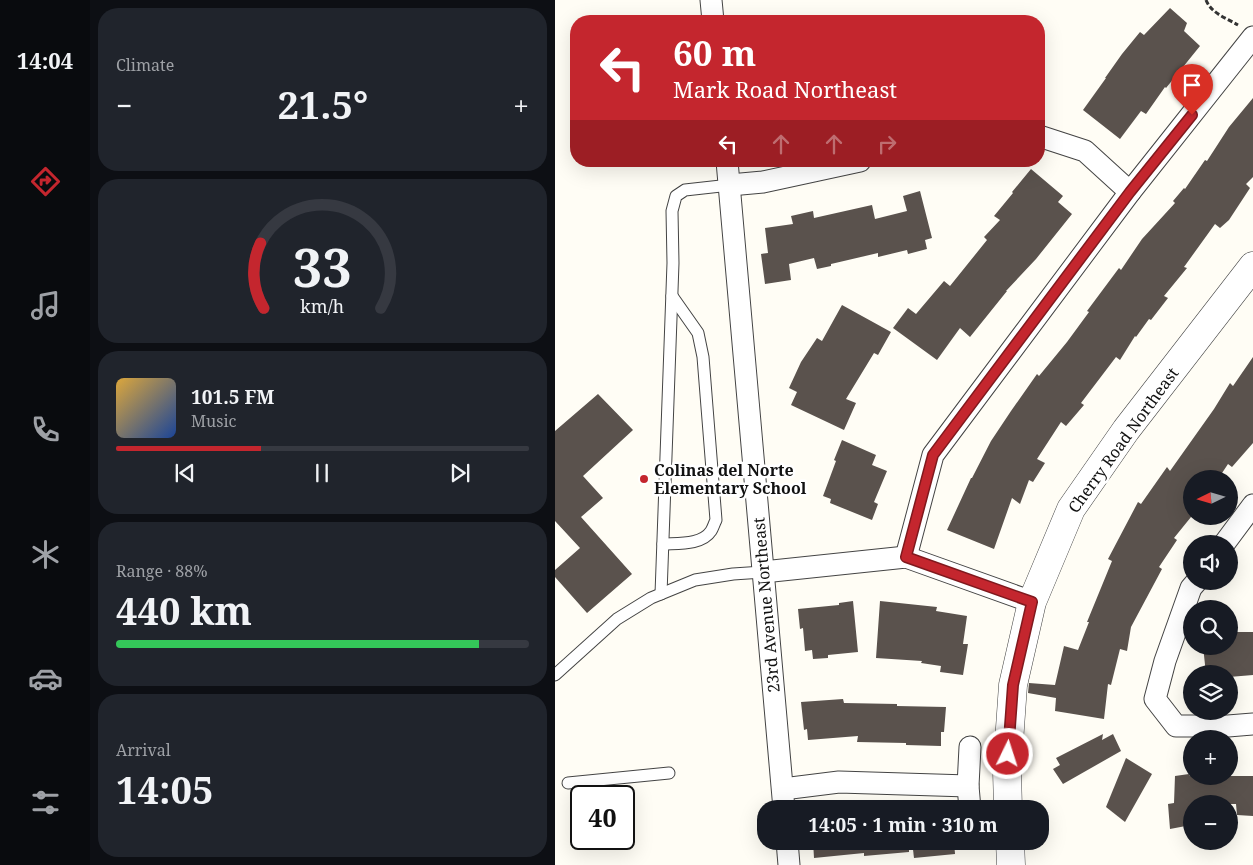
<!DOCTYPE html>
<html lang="en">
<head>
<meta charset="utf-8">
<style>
  :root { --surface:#171b24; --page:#20242c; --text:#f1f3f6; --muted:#9ea1a6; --line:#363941; --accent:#c4262e }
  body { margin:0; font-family:"Noto Serif",serif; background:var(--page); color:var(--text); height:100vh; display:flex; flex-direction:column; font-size:19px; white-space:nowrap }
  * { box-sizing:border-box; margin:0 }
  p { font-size:16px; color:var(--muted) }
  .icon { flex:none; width:28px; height:28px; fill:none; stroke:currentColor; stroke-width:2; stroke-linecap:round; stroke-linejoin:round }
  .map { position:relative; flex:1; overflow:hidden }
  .side { display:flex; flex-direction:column; gap:8px; padding:8px; background:#0d0f14; width:465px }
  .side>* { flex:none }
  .banner { position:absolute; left:15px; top:15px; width:475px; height:152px; border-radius:20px; box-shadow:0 5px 20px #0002; background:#c4262e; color:#fff; overflow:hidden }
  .needle { width:32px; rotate:265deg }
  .tools { position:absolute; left:628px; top:470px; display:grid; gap:10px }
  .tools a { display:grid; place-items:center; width:55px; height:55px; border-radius:50%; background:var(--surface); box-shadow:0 5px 20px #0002; font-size:25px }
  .speed { position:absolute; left:15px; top:785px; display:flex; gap:10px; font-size:25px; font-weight:700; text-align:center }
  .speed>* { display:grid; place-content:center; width:65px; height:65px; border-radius:50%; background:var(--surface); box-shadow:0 5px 20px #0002; line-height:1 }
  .speed .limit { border:2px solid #111; border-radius:8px; background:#fff; color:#111 }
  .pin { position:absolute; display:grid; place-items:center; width:42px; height:42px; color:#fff; margin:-51px -21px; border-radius:50% 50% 50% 0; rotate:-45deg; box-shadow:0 0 5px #0007 }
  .pin .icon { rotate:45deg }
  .me { position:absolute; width:55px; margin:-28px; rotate:4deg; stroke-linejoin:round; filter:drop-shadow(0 0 4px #0008) }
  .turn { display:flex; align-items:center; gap:18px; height:105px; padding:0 20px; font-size:22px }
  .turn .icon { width:65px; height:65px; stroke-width:2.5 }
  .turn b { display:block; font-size:35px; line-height:42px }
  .lanes { display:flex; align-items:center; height:48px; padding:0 20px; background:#0003; justify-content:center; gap:25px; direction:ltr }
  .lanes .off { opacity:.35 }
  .big { font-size:38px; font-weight:700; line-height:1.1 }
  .side .tile { flex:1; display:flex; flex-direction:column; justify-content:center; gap:8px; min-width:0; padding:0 18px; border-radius:20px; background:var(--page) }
  .side .dial { align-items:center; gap:0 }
  .dial svg { height:130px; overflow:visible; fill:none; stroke:var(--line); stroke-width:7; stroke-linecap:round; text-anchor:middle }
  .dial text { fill:var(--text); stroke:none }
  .song { display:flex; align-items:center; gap:15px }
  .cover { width:60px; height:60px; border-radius:8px; background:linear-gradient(135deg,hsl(40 70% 55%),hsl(220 70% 35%)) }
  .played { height:5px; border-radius:2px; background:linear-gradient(90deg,var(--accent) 35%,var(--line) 35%) }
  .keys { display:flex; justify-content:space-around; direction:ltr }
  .heat { display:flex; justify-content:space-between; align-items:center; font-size:28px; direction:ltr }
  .charge { height:8px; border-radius:4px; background:linear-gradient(90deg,#34c759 88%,var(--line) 0) }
  .trip { position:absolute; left:202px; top:800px; width:292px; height:50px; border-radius:20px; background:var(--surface); box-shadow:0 5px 20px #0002; font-weight:700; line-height:50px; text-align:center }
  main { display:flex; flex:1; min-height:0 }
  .tab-bar { display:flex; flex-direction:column; width:90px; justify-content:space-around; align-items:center; background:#090b0e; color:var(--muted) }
  .tab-bar .icon { width:35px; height:35px }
  .tab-bar .selected { color:var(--accent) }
  .tab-bar b { font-size:22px; color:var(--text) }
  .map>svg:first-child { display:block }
  .building { fill:#5a524d }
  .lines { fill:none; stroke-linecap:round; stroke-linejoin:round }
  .service-casing { stroke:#444; stroke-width:13 }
  .minor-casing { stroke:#444; stroke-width:23 }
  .tertiary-casing { stroke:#444; stroke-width:29 }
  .path { stroke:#333; stroke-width:3; stroke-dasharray:5 2.5; stroke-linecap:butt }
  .service { stroke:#fff; stroke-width:11 }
  .minor { stroke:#fff; stroke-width:21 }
  .tertiary { stroke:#fff; stroke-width:28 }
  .route-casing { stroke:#7f191e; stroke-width:12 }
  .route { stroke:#c4262e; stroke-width:9 }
  .poi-dot { fill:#c4262e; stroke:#fff; stroke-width:2 }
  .labels { text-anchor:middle; stroke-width:5; stroke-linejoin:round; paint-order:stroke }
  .street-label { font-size:16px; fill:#111; stroke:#fff }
  .poi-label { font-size:16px; font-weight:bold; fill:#111; stroke:#fff; text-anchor:start }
</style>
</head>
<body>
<main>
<nav class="tab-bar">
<b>14:04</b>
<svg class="icon selected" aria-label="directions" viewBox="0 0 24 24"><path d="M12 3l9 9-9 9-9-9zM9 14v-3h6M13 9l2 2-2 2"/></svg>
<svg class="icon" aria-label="music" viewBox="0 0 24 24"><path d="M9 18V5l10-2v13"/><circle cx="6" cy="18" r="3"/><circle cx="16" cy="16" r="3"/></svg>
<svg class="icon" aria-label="phone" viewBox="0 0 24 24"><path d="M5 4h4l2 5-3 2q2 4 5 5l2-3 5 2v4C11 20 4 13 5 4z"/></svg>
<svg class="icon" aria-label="climate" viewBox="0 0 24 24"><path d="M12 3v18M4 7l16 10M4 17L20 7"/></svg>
<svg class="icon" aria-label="car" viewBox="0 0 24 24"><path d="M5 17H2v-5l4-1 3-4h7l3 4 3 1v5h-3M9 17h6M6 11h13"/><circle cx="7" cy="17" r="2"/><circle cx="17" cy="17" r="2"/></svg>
<svg class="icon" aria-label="filters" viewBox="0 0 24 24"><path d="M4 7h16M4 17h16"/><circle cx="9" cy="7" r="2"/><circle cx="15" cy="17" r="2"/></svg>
</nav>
<section class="side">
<div class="tile"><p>Climate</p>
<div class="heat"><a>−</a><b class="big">21.5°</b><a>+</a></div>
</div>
<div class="tile dial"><svg viewBox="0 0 100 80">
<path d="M14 69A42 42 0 1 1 86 69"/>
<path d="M14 69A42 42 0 0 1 12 29" stroke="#c4262e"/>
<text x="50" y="56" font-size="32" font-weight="700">33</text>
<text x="50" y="72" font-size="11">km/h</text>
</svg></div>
<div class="tile">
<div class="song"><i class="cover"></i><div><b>101.5 FM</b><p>Music</p></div></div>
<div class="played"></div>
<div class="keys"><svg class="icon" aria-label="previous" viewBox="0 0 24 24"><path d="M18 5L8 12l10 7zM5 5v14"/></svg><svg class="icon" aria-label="pause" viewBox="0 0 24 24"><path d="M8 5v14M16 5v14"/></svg><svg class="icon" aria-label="next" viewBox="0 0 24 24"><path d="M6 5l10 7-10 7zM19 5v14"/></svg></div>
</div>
<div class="tile"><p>Range · 88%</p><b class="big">440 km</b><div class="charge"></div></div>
<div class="tile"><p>Arrival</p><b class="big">14:05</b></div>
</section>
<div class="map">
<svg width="698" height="865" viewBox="0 0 698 865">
  <rect width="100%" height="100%" fill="#fffdf5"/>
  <g class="building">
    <polygon points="615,8 632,23 629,31 645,46 611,88 610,87 591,114 586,111 565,139 528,110 551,78 550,78 567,54 585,32 589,35"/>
    <polygon points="698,98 698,177 691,184 695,188 674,220 665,228 660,224 629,267 632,268 609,296 613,298 596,320 594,319 581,337 580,336 565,360 561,357 526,403 529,405 511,426 506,422 482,459 490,463 478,482 474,480 465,504 457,498 439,549 392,530 416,478 417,478 436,441 456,411 482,374 484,376 512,342 534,312 532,311 564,268 566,270 587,239 620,203 618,201 629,188 630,189 650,160 652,161 674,127"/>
    <polygon points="476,169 508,196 503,202 517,214 481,259 451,291 452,291 415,337 405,328 382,360 338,328 353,308 361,314 389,281 395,286 432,240 429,237 445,220 439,216 458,193 457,192"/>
    <polygon points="365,191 377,238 370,240 372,249 353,254 352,250 323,257 323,253 276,264 276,266 262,269 259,258 234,264 236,280 210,284 206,254 213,253 210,228 238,224 236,216 258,211 259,218 317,205 320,219 352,211 348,196"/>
    <polygon points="287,305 336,332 323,355 319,353 291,399 301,403 289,430 236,405 242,392 234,388 246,362 262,338 267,341"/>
    <polygon points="698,357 698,443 677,467 673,464 663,479 636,479 636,517 619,538 622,540 604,567 607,569 576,627 572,651 565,649 556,685 553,684 549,719 500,711 501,698 473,693 474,683 500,685 509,646 523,650 534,622 532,622 557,561 553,559 583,502 586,504 612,467 615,471 659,409 675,383 678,386"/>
    <polygon points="43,394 78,430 28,476 48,498 26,517 77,574 32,613 0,577 0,570 25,548 0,521 0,431"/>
    <polygon points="287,440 321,455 317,465 332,471 319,502 323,504 317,520 275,503 276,499 268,496 281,461 279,460"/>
    <polygon points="298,601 303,652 273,655 273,658 258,659 257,650 250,651 248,628 245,629 243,609 284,605 284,603"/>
    <polygon points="325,601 382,607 381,611 412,616 408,644 413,644 408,675 385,672 386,666 366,663 367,661 321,658"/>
    <polygon points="674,632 698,632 698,675 674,677 674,674 651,674 648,646 674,646"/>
    <polygon points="288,699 289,703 342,704 342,706 391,707 389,732 386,732 386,746 351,745 351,743 302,742 303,736 253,740 252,729 249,730 246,702"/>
    <polygon points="548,734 547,740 558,734 566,751 508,784 498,769 505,765 501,758"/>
    <polygon points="571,758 597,774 570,822 551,807"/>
    <polygon points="634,774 635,776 698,776 698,816 682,815 681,804 636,804 636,825 615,829 613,804 619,803 620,776"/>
    <polygon points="258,841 354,841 354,852 309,856 309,853 259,858"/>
    <polygon points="357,841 399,841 400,854 359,858"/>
  </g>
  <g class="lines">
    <defs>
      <g id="service">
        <path d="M 108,544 C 123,543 147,545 156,531 C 158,528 159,524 161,520 L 148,357 L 143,333 L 117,296"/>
        <polyline points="106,594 118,263 117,211 121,196 130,190 175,185"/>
        <polyline points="0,675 62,619 96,598 140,580 178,574 208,572"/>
        <polyline points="13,783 114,773"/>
      </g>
      <g id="minor">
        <polyline points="156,0 158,21"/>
        <polyline points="484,136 530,151 575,192"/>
        <polyline points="172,161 229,809"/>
        <polyline points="175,185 208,182 305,161"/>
        <polyline points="669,544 698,505"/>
        <polyline points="351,557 378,455 575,192 698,37"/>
        <polyline points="208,572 351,557 477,602"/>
        <polyline points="642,581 636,588 610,661 600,699 621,726 673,726 698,724"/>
        <polyline points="228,789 284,782 413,786"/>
        <polyline points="415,809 413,786 415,747"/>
        <polyline points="232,841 234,865"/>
      </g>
      <g id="tertiary">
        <polyline points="453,809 452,771 458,685 477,602 516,509 571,430 698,266"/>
        <polyline points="455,841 456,865"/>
      </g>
    </defs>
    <use href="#service" class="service-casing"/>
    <use href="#minor" class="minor-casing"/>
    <use href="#tertiary" class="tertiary-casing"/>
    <path class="path" d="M 651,0 C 656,13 671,18 683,25"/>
    <use href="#service" class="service"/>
    <use href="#minor" class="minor"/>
    <use href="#tertiary" class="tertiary"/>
  </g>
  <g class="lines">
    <defs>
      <polyline id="route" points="453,754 458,685 477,602 351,557 378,455 575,192 637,115"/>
    </defs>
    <use href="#route" class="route-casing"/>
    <use href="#route" class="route"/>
  </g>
  <circle class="poi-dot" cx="89" cy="479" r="5"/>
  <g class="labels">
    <g class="street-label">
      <text transform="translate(568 440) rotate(-54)" y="6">Cherry Road Northeast</text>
      <text transform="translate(211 605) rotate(-95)" y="6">23rd Avenue Northeast</text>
    </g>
    <g class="poi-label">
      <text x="99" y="476">Colinas del Norte<tspan x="99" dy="18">Elementary School</tspan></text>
    </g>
  </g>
</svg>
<div class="tools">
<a><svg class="needle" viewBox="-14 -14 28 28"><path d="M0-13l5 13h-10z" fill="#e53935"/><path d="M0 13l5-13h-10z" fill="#9ea1a6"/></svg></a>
<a><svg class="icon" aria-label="sound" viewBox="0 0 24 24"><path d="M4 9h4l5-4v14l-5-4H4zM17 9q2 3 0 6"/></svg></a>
<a><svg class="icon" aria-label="search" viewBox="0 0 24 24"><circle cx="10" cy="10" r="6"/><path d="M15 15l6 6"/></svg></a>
<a><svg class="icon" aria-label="layers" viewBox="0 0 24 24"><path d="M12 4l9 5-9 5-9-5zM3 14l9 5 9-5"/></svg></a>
<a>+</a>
<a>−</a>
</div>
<div class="speed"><div class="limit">40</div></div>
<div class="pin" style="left:637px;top:115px;background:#d93025"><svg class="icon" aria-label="arrive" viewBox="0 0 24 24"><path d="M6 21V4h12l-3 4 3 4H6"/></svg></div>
<svg class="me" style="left:453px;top:754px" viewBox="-20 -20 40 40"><circle r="17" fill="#c4262e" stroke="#fff" stroke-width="3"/><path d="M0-11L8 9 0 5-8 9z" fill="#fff"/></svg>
<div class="trip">14:05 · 1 min · 310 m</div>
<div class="banner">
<div class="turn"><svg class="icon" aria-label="left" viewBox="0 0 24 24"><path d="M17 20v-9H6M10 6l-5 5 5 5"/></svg><div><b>60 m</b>Mark Road Northeast</div></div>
<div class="lanes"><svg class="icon" aria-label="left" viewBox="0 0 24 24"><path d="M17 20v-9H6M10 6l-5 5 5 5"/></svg><svg class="icon off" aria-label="ahead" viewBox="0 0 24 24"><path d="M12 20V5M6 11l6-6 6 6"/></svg><svg class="icon off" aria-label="ahead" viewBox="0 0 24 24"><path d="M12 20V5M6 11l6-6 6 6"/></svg><svg class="icon off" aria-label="right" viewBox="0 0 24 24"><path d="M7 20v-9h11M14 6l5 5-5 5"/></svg></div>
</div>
</div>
</main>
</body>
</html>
